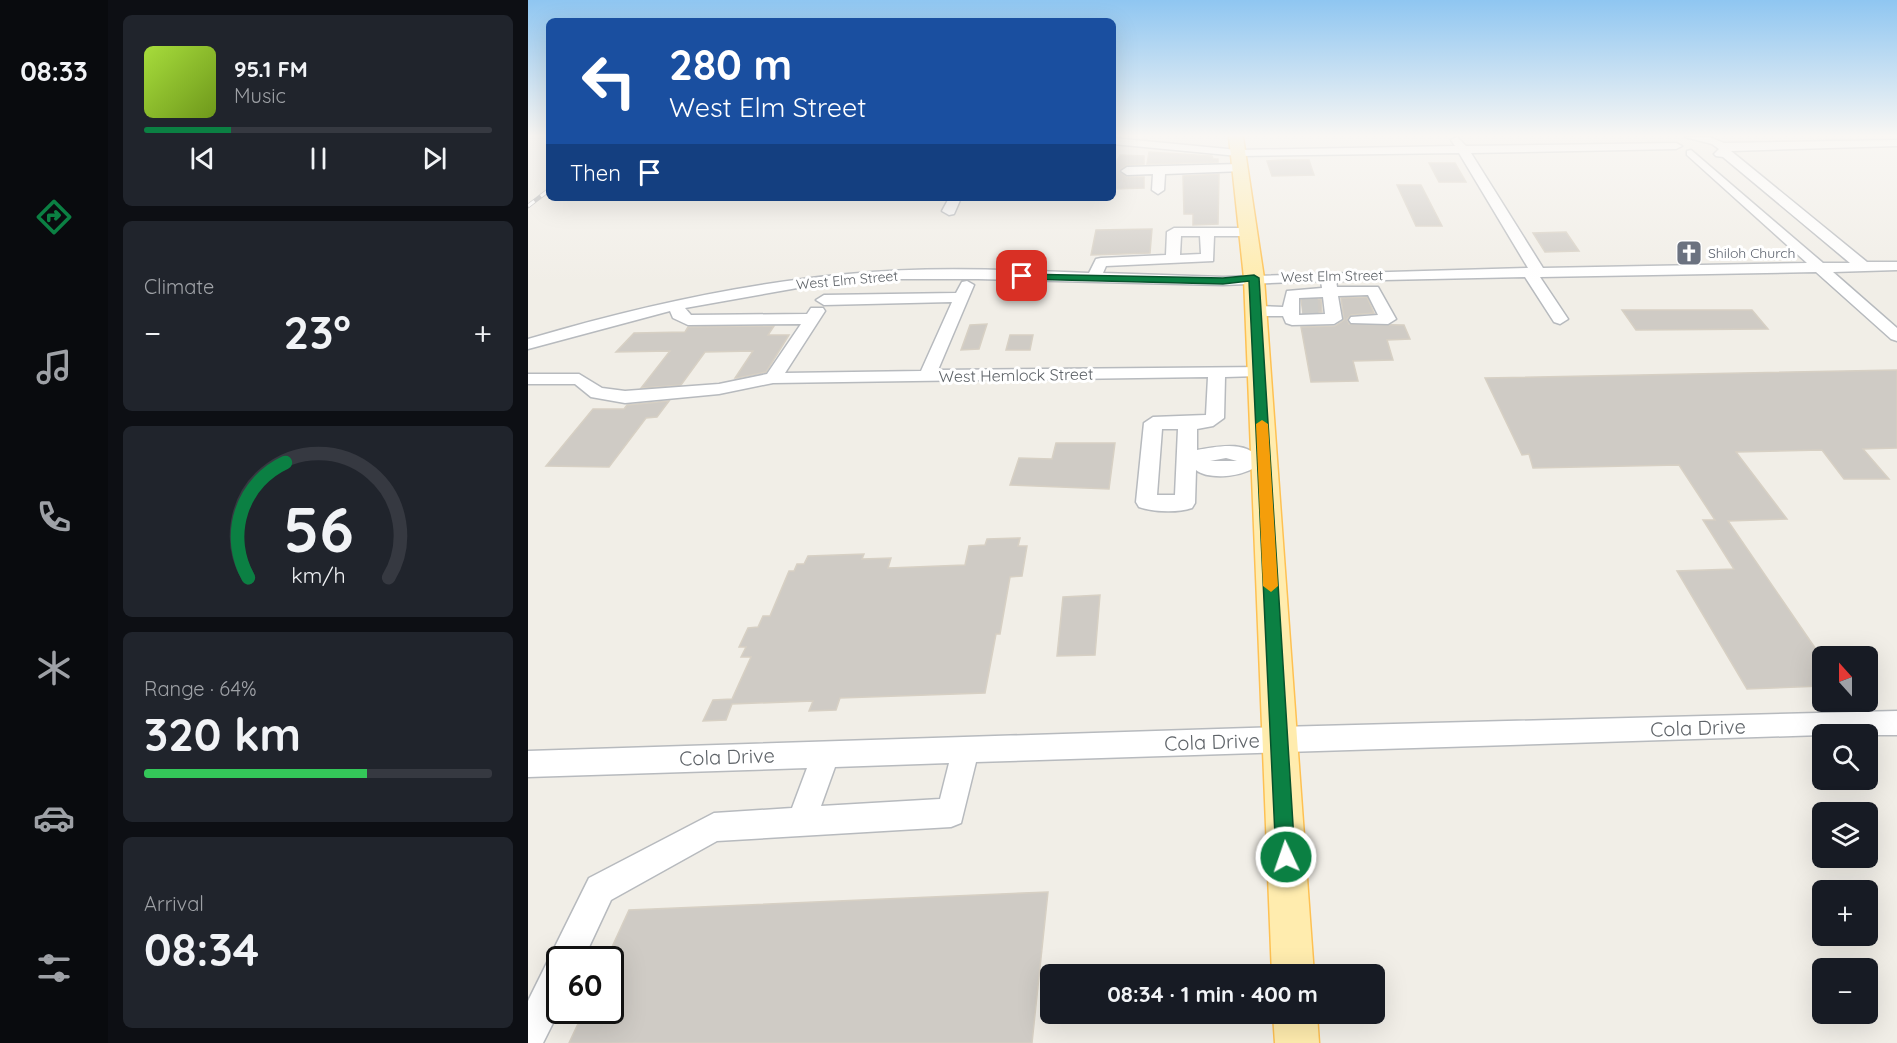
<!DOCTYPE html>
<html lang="en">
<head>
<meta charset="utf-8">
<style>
  :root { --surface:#171b24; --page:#20242c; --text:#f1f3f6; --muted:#9ea1a6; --line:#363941; --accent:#0b8043 }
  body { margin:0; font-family:Quicksand,sans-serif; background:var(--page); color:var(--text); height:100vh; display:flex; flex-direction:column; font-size:22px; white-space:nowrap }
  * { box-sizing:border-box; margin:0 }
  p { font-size:20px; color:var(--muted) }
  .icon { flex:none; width:33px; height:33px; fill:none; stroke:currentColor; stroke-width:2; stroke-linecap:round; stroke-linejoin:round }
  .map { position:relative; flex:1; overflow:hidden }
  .drawer { display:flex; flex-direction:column; gap:15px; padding:15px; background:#0d0f14; width:420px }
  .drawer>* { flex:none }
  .hud { position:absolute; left:18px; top:18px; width:570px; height:183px; border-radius:9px; box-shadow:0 6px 24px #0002; background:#1a4fa0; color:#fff; overflow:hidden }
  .needle { width:39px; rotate:339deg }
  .controls { position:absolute; left:1284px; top:646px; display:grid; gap:12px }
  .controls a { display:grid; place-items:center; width:66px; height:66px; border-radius:9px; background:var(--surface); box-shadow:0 6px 24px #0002; font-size:30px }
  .speed { position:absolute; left:18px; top:946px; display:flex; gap:12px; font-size:30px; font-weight:700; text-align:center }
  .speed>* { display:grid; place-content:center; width:78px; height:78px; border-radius:50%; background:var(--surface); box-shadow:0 6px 24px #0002; line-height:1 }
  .speed .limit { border:3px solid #111; border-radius:9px; background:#fff; color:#111 }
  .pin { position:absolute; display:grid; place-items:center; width:51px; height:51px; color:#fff; margin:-26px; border-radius:12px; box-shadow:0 3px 9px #0006 }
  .me { position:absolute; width:66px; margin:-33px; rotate:357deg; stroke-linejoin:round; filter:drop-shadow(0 0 4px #0008) }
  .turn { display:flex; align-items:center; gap:21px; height:126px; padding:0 24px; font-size:27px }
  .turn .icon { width:78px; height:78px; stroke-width:2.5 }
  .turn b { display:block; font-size:42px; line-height:51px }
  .then { display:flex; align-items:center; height:57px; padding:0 24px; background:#0003; gap:12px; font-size:22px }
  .big { font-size:45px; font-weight:700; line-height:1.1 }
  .drawer .tile { flex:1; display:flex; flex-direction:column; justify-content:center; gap:9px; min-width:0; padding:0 21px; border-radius:9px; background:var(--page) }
  .drawer .dial { align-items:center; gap:0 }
  .dial svg { height:156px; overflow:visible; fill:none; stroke:var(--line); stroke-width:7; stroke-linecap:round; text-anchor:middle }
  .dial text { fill:var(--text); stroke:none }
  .song { display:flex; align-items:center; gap:18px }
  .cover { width:72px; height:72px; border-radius:9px; background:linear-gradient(135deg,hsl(80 70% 55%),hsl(80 70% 35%)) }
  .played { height:6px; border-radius:3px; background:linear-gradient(90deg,var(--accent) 25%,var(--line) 25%) }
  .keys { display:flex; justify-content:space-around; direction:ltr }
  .heat { display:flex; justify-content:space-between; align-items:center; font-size:33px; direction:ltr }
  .charge { height:9px; border-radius:4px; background:linear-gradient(90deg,#34c759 64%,var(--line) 0) }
  .trip { position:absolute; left:512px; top:964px; width:345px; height:60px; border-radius:9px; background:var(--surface); box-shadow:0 6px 24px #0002; font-weight:700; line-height:60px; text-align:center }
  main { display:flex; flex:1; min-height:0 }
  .tabs { display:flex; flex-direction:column; width:108px; justify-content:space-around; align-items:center; background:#090b0e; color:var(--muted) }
  .tabs .icon { width:42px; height:42px }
  .tabs .selected { color:var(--accent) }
  .tabs b { font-size:27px; color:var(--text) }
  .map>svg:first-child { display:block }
  .building { fill:#cfcbc5; stroke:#d7d0c4; stroke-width:1.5 }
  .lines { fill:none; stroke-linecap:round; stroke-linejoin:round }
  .minor-tunnel { stroke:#cccbc7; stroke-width:16; stroke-dasharray:16 8; stroke-linecap:butt }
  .minor-casing { stroke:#b7babe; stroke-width:3 }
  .major-casing { stroke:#fec153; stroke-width:3 }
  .minor { fill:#fff; fill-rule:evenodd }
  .major { fill:#ffecae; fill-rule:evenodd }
  .rail-casing { stroke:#b5b6b7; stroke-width:4.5 }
  .rail { stroke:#fff; stroke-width:3; stroke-dasharray:8; stroke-linecap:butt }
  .route { fill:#0b8043; stroke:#07532c; stroke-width:1.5 }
  .slow { fill:#f59e0b }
  .labels { text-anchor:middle; stroke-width:6; stroke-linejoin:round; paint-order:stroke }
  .far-worship-label { font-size:14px; fill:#5b616d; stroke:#fff; text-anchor:start }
  .far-street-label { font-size:14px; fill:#5e6368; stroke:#fff }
  .street-label { font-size:16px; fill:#5e6368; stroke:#fff }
  .near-street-label { font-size:20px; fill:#5e6368; stroke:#fff }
</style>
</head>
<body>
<main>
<nav class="tabs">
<b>08:33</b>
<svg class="icon selected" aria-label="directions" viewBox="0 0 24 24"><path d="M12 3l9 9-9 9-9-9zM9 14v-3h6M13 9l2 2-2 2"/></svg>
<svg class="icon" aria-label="music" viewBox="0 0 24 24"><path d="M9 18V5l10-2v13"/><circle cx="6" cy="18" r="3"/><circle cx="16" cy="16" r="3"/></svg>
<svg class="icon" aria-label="phone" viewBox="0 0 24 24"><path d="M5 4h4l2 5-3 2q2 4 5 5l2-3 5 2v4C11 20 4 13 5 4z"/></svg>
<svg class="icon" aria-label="climate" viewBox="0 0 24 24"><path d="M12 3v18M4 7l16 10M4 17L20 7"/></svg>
<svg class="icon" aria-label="car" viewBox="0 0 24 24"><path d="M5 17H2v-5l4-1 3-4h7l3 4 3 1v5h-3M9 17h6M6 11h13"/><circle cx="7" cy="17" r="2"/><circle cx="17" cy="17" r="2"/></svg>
<svg class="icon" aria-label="filters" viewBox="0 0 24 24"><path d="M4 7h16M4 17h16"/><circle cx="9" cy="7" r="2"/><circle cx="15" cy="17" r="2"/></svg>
</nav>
<section class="drawer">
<div class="tile">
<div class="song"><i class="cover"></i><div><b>95.1 FM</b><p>Music</p></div></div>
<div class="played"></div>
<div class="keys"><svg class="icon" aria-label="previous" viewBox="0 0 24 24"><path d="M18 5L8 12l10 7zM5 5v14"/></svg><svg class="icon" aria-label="pause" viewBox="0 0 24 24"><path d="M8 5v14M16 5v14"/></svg><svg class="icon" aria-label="next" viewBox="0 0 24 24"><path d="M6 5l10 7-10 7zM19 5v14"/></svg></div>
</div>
<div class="tile"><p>Climate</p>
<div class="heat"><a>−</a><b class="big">23°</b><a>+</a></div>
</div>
<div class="tile dial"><svg viewBox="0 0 100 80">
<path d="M14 69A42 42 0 1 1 86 69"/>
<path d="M14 69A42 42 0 0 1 33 10" stroke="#0b8043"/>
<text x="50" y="56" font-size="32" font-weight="700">56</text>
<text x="50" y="72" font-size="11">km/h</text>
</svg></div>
<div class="tile"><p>Range · 64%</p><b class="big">320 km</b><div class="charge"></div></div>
<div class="tile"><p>Arrival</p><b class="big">08:34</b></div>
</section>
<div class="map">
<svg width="1369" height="1043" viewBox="0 0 1369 1043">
  <rect width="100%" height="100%" fill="#f1eee7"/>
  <g class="building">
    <polygon points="621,152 684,156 685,159 690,159 690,162 619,164"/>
    <polygon points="592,155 616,156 616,164 599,165 591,170 599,177 616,177 616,188 585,189 585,168"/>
    <polygon points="755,160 781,160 786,175 744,176 739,161"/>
    <polygon points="901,163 927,163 938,182 911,182"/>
    <polygon points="691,174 690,224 665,225 665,214 656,214 655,176"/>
    <polygon points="869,185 893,185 914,226 888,226"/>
    <polygon points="624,229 622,253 563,255 568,230"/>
    <polygon points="1038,232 1051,251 1017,252 1005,233"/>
    <polygon points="839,297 846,313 823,315 819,319 821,324 876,325 882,339 859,340 865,360 825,361 830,381 783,382 773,327 807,326 816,320 813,298"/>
    <polygon points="793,299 794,312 775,313 773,300"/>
    <polygon points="1094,310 1224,310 1240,329 1108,330"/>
    <polygon points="459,324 451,349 433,350 442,325"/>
    <polygon points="246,326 240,335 261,335 238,372 209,378 207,378 225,351 177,352 153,385 113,388 142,351 88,352 106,333 157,332 160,327"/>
    <polygon points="482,335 505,335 502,350 478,350"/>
    <polygon points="1369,370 1369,448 1335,449 1361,479 1316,479 1294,450 1208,452 1259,519 1200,521 1294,658 1294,686 1219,689 1149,571 1206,569 1175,520 1187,520 1151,465 1005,468 1001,454 994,455 957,378"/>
    <polygon points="141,401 129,417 118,418 81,467 18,466 65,409 96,409 99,405"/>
    <polygon points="528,443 587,443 581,489 482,485 491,458 524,459"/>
    <polygon points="492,538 490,546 499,546 494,576 482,577 472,634 468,634 457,693 312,698 308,710 281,711 285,701 204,704 198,720 175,721 185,700 204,699 223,657 213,657 218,647 211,647 220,628 230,627 235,616 242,616 261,571 266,571 269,564 276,564 280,556 336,554 334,559 363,558 360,568 437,565 441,546 457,545 459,539"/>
    <polygon points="572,595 567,655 529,656 535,597"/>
    <polygon points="520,892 504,1043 41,1043 56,1011 82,1011 82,960 78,960 101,910"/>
  </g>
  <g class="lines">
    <polyline class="minor-tunnel" points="774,306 792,305"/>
    <defs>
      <g id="minor">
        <path d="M 929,137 L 938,146 L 1148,143 L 1154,146 L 1148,149 L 943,153 L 1015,268 L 1279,263 L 1159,155 L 1159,151 L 1163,150 L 1295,263 L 1322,263 L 1195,157 L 1188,156 L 1186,154 L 1191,149 L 1184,144 L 1157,137 L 1181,137 L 1196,143 L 1369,140 L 1369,146 L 1203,151 L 1339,262 L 1369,262 L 1369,270 L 1305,272 L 1369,328 L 1369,341 L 1363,339 L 1288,272 L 1012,277 L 1040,319 L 1032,324 L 1026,322 L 997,277 L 808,281 L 809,287 L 850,287 L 868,319 L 860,324 L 823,323 L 821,320 L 823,317 L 850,315 L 840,295 L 810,296 L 814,319 L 806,324 L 764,325 L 758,323 L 755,316 L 728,316 L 720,311 L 728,306 L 755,307 L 759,291 L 794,288 L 793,281 L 695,285 L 450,279 L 369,279 L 275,287 L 157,308 L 163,315 L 279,314 L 283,308 L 295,308 L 297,311 L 257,373 L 393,371 L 424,302 L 296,305 L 288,300 L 296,295 L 428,293 L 434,282 L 439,281 L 446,285 L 410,370 L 737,367 L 740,371 L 731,376 L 697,377 L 696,418 L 685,426 L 669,429 L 669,450 C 689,447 719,439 733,461 C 723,477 681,481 668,470 L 667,503 L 664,508 C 649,513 626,512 611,507 L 608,502 L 616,423 L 625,417 L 678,415 L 680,377 L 245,383 L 191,394 L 97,403 L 63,397 L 47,384 L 0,384 L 0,374 L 51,374 L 74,388 L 97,391 L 191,384 L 239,374 L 273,324 L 160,325 L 145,318 L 142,311 L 0,349 L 0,339 C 105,308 210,284 320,274 C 400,266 481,270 561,273 L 568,259 L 573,258 L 638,255 L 639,232 L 646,228 L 719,228 L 726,232 L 719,236 L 686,236 L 685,261 L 578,266 L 575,273 L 695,277 L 1000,268 L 931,153 L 710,156 L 585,144 L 585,138 L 710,150 L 927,146 L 923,140 ZM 653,236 L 672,236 L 673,254 L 652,255 ZM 795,297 L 797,314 L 771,315 L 771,298 ZM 634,429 L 650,429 L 647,495 L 629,495 ZM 698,458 L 709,461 L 682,461 Z"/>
        <polygon points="711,164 715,165 715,171 637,174 636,190 630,194 624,190 625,174 599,175 593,171 599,167"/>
        <polygon points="421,198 433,198 426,214 421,215 414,211"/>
        <path d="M 1369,711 L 1369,735 L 1294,735 L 448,762 L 433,823 L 423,827 L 189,841 L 83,900 L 55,960 L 32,960 L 32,1009 L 15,1043 L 0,1043 L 0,1001 L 61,878 L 186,813 L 264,808 L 279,768 L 0,777 L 0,751 L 751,727 ZM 421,763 L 412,799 L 293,806 L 307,767 Z"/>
      </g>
      <g id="major">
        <polygon points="701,137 715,137 736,278 786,975 744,975 716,278"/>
        <polygon points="745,1014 789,1014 791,1043 747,1043"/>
      </g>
    </defs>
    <use href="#minor" class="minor-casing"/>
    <use href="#major" class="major-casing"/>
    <use href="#minor" class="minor"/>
    <use href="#major" class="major"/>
    <defs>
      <polyline id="rail" points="0,206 21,190"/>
    </defs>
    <use href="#rail" class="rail-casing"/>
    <use href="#rail" class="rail"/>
  </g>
  <linearGradient id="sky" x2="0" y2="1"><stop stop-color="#8fc6f1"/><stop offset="0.48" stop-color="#f9f7f4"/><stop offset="1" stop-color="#f9f7f4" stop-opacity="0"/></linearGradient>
  <rect width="1369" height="283" fill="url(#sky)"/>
  <polygon class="route" points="491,274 695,278 726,275 731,278 767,857 765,864 758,867 751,864 748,857 721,281 695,284 494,279 491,278"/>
  <polygon class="slow" points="734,420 740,424 750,586 743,592 735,586 728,424"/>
  <defs>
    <symbol id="church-square" viewBox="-11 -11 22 22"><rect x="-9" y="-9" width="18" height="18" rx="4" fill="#6b7280" stroke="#fff"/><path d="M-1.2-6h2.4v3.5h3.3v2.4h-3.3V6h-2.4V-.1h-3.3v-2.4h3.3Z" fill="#fff"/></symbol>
  </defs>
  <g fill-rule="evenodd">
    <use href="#church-square" x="1146" y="238" width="30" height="30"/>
  </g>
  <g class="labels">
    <g class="far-worship-label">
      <text x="1180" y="258">Shiloh Church</text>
    </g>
    <g class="far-street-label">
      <text transform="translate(804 276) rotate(-1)" y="5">West Elm Street</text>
      <text transform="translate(319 280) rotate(-5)" y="5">West Elm Street</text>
    </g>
    <g class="street-label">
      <text transform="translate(488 375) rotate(-1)" y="6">West Hemlock Street</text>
    </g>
    <g class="near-street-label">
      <text transform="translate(1170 728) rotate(-2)" y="7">Cola Drive</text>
      <text transform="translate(684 742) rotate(-2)" y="7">Cola Drive</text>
      <text transform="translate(199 757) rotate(-2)" y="7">Cola Drive</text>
    </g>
  </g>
</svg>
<div class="controls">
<a><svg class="needle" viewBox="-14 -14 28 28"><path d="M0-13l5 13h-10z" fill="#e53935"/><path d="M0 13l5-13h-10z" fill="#9ea1a6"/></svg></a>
<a><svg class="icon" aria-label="search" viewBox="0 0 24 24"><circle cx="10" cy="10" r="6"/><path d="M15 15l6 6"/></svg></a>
<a><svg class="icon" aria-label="layers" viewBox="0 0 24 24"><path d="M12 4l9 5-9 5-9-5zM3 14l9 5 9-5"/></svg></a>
<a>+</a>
<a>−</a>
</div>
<div class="speed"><div class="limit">60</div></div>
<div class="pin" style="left:494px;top:276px;background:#d93025"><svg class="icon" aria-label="arrive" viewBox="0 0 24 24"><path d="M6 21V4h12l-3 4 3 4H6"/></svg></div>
<svg class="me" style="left:758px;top:857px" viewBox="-20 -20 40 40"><circle r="17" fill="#0b8043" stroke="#fff" stroke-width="3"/><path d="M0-11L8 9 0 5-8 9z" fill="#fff"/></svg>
<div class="trip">08:34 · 1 min · 400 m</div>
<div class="hud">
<div class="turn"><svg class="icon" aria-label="left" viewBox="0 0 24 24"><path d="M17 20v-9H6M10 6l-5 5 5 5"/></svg><div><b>280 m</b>West Elm Street</div></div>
<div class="then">Then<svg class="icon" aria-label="arrive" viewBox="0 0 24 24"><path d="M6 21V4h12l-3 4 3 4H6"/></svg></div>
</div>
</div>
</main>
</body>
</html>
